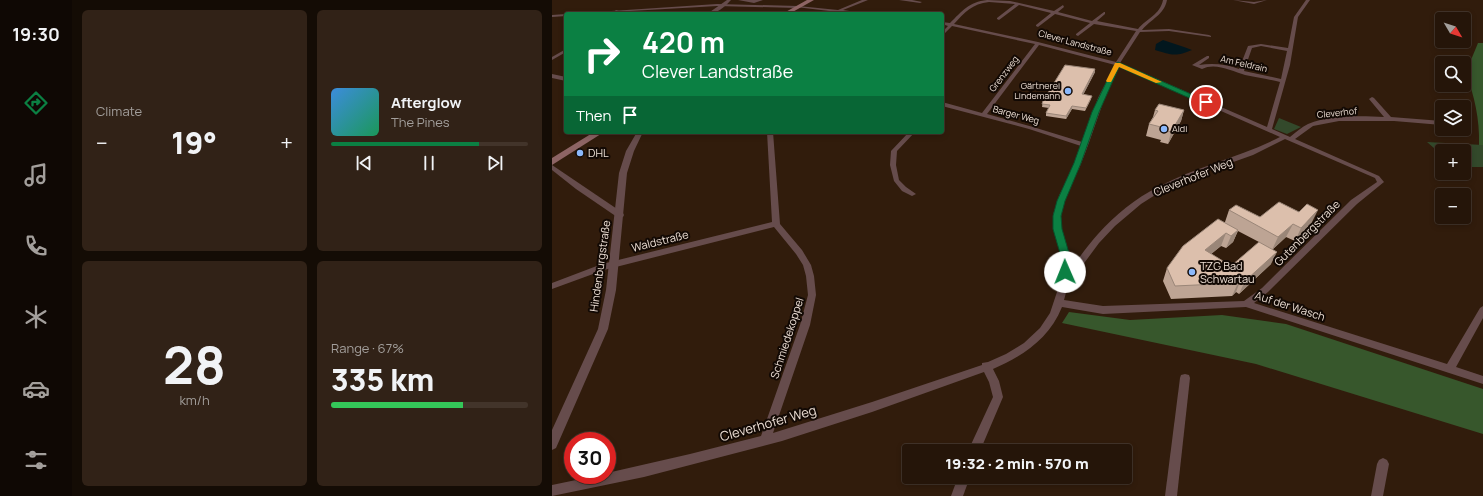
<!DOCTYPE html>
<html lang="en">
<head>
<meta charset="utf-8">
<style>
  :root { --surface:#251509; --page:#312217; --text:#f1f3f6; --muted:#a39f9c; --line:#42342a; --accent:#0b8043 }
  body { margin:0; font-family:Manrope,sans-serif; background:var(--page); color:var(--text); height:100vh; display:flex; flex-direction:column; font-size:15px; white-space:nowrap }
  * { box-sizing:border-box; margin:0 }
  p { font-size:13px; color:var(--muted) }
  .icon { flex:none; width:22px; height:22px; fill:none; stroke:currentColor; stroke-width:2; stroke-linecap:round; stroke-linejoin:round }
  .map { position:relative; flex:1; overflow:hidden }
  .sheet { display:flex; flex-direction:column; gap:10px; padding:10px; background:#140c05; width:480px }
  .sheet>* { flex:none }
  .hud { position:absolute; left:12px; top:12px; width:380px; height:122px; border-radius:4px; box-shadow:0 2px 6px #0003,0 0 0 1px var(--line); background:#0b8043; color:#fff; overflow:hidden }
  .needle { width:26px; rotate:129deg }
  .buttons { position:absolute; left:883px; top:12px; display:grid; gap:8px }
  .buttons a { display:grid; place-items:center; width:36px; height:36px; border-radius:4px; background:var(--surface); box-shadow:0 2px 6px #0003,0 0 0 1px var(--line); font-size:20px }
  .speed { position:absolute; left:12px; top:432px; display:flex; gap:8px; font-size:20px; font-weight:700; text-align:center }
  .speed>* { display:grid; place-content:center; width:52px; height:52px; border-radius:50%; background:var(--surface); box-shadow:0 2px 6px #0003,0 0 0 1px var(--line); line-height:1 }
  .speed .limit { border:6px solid #d22; background:#fff; color:#111 }
  .pin { position:absolute; display:grid; place-items:center; width:34px; height:34px; color:#fff; margin:-17px; border:2px solid #fff; border-radius:50%; box-shadow:0 1px 4px #0007 }
  .me { position:absolute; width:44px; margin:-22px; rotate:359deg; stroke-linejoin:round; filter:drop-shadow(0 0 3px #0008) }
  .turn { display:flex; align-items:center; gap:14px; height:84px; padding:0 12px; font-size:18px }
  .turn .icon { width:52px; height:52px; stroke-width:2.5 }
  .turn b { display:block; font-size:28px; line-height:34px }
  .then { display:flex; align-items:center; height:38px; padding:0 12px; background:#0003; gap:8px; font-size:15px }
  .big { font-size:30px; font-weight:800; line-height:1.1 }
  .sheet .tile { flex:1; display:flex; flex-direction:column; justify-content:center; gap:6px; min-width:0; padding:0 14px; border-radius:6px; background:var(--page) }
  .sheet .dial { align-items:center; gap:0 }
  .dial b { font-size:52px; line-height:1 }
  .song { display:flex; align-items:center; gap:12px }
  .cover { width:48px; height:48px; border-radius:6px; background:linear-gradient(135deg,hsl(210 70% 55%),hsl(150 70% 35%)) }
  .played { height:4px; border-radius:2px; background:linear-gradient(90deg,var(--accent) 75%,var(--line) 75%) }
  .keys { display:flex; justify-content:space-around; direction:ltr }
  .heat { display:flex; justify-content:space-between; align-items:center; font-size:22px; direction:ltr }
  .charge { height:6px; border-radius:3px; background:linear-gradient(90deg,#34c759 67%,var(--line) 0) }
  .sheet .tiles { flex:1; display:grid; gap:10px; grid-template-columns:repeat(2,1fr) }
  .trip { position:absolute; left:350px; top:444px; width:230px; height:40px; border-radius:4px; background:var(--surface); box-shadow:0 2px 6px #0003,0 0 0 1px var(--line); font-weight:800; line-height:40px; text-align:center }
  main { display:flex; flex:1; min-height:0 }
  .dock { display:flex; flex-direction:column; width:72px; justify-content:space-around; align-items:center; background:#0f0804; color:var(--muted) }
  .dock .icon { width:28px; height:28px }
  .dock .current { color:var(--accent) }
  .dock b { font-size:18px; color:var(--text) }
  .map>svg:first-child { display:block }
  .green { fill:#33492b }
  .forest { fill:#37572c }
  .water { fill:#02171e }
  .lines { fill:none; stroke-linecap:round; stroke-linejoin:round }
  .minor { fill:#664c4c; fill-rule:evenodd }
  .tertiary { fill:#664c4c; fill-rule:evenodd }
  .secondary { fill:#8d6464; fill-rule:evenodd }
  .wall { fill:#bda494; fill-rule:evenodd }
  .shaded-wall { fill:#9a8678 }
  .building { fill:#dcbfac; stroke:#9a8678 }
  .route { fill:#0b8043; stroke:#07532c }
  .slow { fill:#f59e0b }
  .poi-dot { fill:#8cb9fc; stroke:#120904; stroke-width:1.5 }
  .labels { text-anchor:middle; stroke-width:4; stroke-linejoin:round; paint-order:stroke }
  .far-street-label { font-size:9px; fill:#eddfd5; stroke:#120904 }
  .far-poi-label { font-size:9px; fill:#eddfd5; stroke:#120904; text-anchor:end }
  .poi-label { font-size:11px; fill:#eddfd5; stroke:#120904; text-anchor:start }
  .street-label { font-size:11px; fill:#eddfd5; stroke:#120904 }
  .near-street-label { font-size:13px; fill:#eddfd5; stroke:#120904 }
</style>
</head>
<body>
<main>
<nav class="dock">
<b>19:30</b>
<svg class="icon current" aria-label="directions" viewBox="0 0 24 24"><path d="M12 3l9 9-9 9-9-9zM9 14v-3h6M13 9l2 2-2 2"/></svg>
<svg class="icon" aria-label="music" viewBox="0 0 24 24"><path d="M9 18V5l10-2v13"/><circle cx="6" cy="18" r="3"/><circle cx="16" cy="16" r="3"/></svg>
<svg class="icon" aria-label="phone" viewBox="0 0 24 24"><path d="M5 4h4l2 5-3 2q2 4 5 5l2-3 5 2v4C11 20 4 13 5 4z"/></svg>
<svg class="icon" aria-label="climate" viewBox="0 0 24 24"><path d="M12 3v18M4 7l16 10M4 17L20 7"/></svg>
<svg class="icon" aria-label="car" viewBox="0 0 24 24"><path d="M5 17H2v-5l4-1 3-4h7l3 4 3 1v5h-3M9 17h6M6 11h13"/><circle cx="7" cy="17" r="2"/><circle cx="17" cy="17" r="2"/></svg>
<svg class="icon" aria-label="filters" viewBox="0 0 24 24"><path d="M4 7h16M4 17h16"/><circle cx="9" cy="7" r="2"/><circle cx="15" cy="17" r="2"/></svg>
</nav>
<section class="sheet">
<div class="tiles">
<div class="tile"><p>Climate</p>
<div class="heat"><a>−</a><b class="big">19°</b><a>+</a></div>
</div>
<div class="tile">
<div class="song"><i class="cover"></i><div><b>Afterglow</b><p>The Pines</p></div></div>
<div class="played"></div>
<div class="keys"><svg class="icon" aria-label="previous" viewBox="0 0 24 24"><path d="M18 5L8 12l10 7zM5 5v14"/></svg><svg class="icon" aria-label="pause" viewBox="0 0 24 24"><path d="M8 5v14M16 5v14"/></svg><svg class="icon" aria-label="next" viewBox="0 0 24 24"><path d="M6 5l10 7-10 7zM19 5v14"/></svg></div>
</div>
<div class="tile dial"><b>28</b><p>km/h</p></div>
<div class="tile"><p>Range · 67%</p><b class="big">335 km</b><div class="charge"></div></div>
</div>
</section>
<div class="map">
<svg width="931" height="496" viewBox="0 0 931 496">
  <rect width="100%" height="100%" fill="#311c0c"/>
  <g class="green">
    <polygon points="727,118 749,127 735,134 722,129"/>
    <polygon points="875,142 931,145 931,167 912,167 912,151 890,151 890,155"/>
  </g>
  <g class="forest">
    <path d="M 926,43 L 931,43 L 931,145 L 927,145 C 928,119 922,96 914,72 Z"/>
    <polygon points="517,312 578,320 670,315 734,324 931,389 931,434 704,364 510,323"/>
  </g>
  <path class="water" d="M 611,40 L 632,47 L 640,50 C 624,57 619,55 603,50 L 604,44 Z"/>
  <g class="lines">
    <g class="minor">
      <path d="M 175,0 L 179,0 C 173,7 164,14 155,14 Z"/>
      <polygon points="186,0 211,0 202,3"/>
      <polygon points="310,0 316,0 291,10 316,14 302,14 244,7 246,6 286,10"/>
      <polygon points="347,0 360,0 370,2 368,3"/>
      <path d="M 435,0 L 458,1 L 502,11 L 511,5 L 512,7 L 506,12 L 540,21 L 552,12 L 553,12 L 553,14 L 545,21 L 586,29 C 595,18 608,15 611,0 L 615,0 C 612,15 599,19 590,30 L 617,29 L 657,35 L 659,36 L 659,37 L 617,31 L 588,32 L 568,63 L 715,127 L 728,82 C 716,79 704,77 693,75 C 680,71 663,62 650,69 L 640,65 L 655,56 L 657,56 L 657,58 L 647,65 C 660,63 674,64 687,69 L 696,46 L 709,44 L 736,48 L 742,17 L 754,0 L 758,0 L 746,17 L 738,65 L 720,129 L 738,137 C 744,132 750,127 756,124 C 779,115 808,116 832,117 L 817,99 L 820,97 L 822,98 L 839,117 L 890,121 L 890,125 L 842,121 L 787,121 L 761,126 L 743,139 L 827,176 L 832,182 L 805,204 L 716,292 L 702,303 L 895,364 L 928,308 L 931,306 L 931,318 L 904,367 L 931,376 L 931,384 L 694,307 L 551,314 L 510,307 C 497,339 471,356 441,369 L 447,381 L 451,397 L 428,451 L 416,451 L 441,397 L 437,382 L 432,372 L 320,412 L 230,441 L 92,477 L 0,496 L 0,485 L 48,475 L 55,475 L 55,473 L 138,454 L 209,436 L 248,325 L 256,295 L 254,276 L 251,265 L 244,254 L 222,227 L 52,270 L 0,289 L 0,283 L 50,264 L 220,222 L 215,132 L 221,132 L 228,224 L 250,250 L 259,265 L 262,276 L 264,295 L 258,325 L 221,433 L 320,402 L 430,365 L 430,363 L 436,362 L 454,354 L 472,343 L 488,328 L 498,313 L 506,289 L 510,265 L 510,258 L 501,226 L 501,215 L 507,196 L 522,165 L 529,146 L 477,129 L 390,106 L 390,102 L 430,113 L 483,44 L 400,26 L 390,36 L 390,32 L 396,26 L 390,24 L 390,22 L 398,23 C 410,11 417,2 435,0 ZM 437,2 L 463,4 L 445,18 L 445,19 L 447,20 L 467,5 L 499,13 L 484,25 L 484,26 L 486,27 L 503,14 L 538,23 L 524,34 L 524,35 L 526,36 L 542,24 L 584,31 L 564,62 L 486,42 L 402,24 C 413,12 420,4 437,2 ZM 487,45 L 563,65 L 546,98 L 530,142 L 481,127 L 435,114 ZM 709,46 L 735,51 L 729,79 L 692,71 L 700,48 ZM 567,66 L 728,137 C 689,157 645,166 606,187 C 584,198 563,215 546,234 C 536,245 527,258 518,270 C 519,252 507,235 509,217 C 510,199 521,182 528,166 C 542,133 550,98 567,66 ZM 733,139 L 823,178 L 825,182 L 799,200 L 710,288 L 692,301 L 551,306 L 512,300 L 516,285 L 547,243 L 563,226 L 589,204 L 611,190 L 628,181 L 701,155 Z"/>
      <polygon points="681,0 702,2 715,0 702,4"/>
      <polygon points="64,10 67,11 64,14 60,14"/>
      <polygon points="14,49 14,52 0,60 0,57"/>
      <polygon points="0,74 14,77 14,81 0,78"/>
      <polygon points="357,132 363,132 345,151 344,165 347,180 354,187 364,194 360,196 350,191 342,181 338,165 339,151"/>
      <polygon points="0,165 71,213 72,215 71,217 65,217 24,189 0,170"/>
      <polygon points="633,374 637,375 638,378 625,496 613,496 628,378 629,375"/>
      <polygon points="831,458 835,460 837,464 831,496 819,496 825,464 827,460"/>
      <polygon points="406,477 418,477 411,496 399,496"/>
    </g>
    <g class="tertiary">
      <polygon points="165,4 246,6 248,7 246,8 165,6 27,14 29,13"/>
      <polygon points="14,14 14,16 0,17 0,15 14,14 16,14"/>
      <polygon points="85,132 91,132 82,151 75,173 64,290 56,329 4,448 0,450 0,430 46,329 54,290 67,173 74,151"/>
    </g>
    <g class="secondary">
      <polygon points="255,0 262,0 237,14 230,14"/>
      <polygon points="42,132 52,132 0,165 0,158"/>
    </g>
  </g>
  <g class="wall">
    <polygon points="543,69 543,72 531,95 539,99 533,111 520,109 514,119 494,116 494,113 497,108 490,107 491,101"/>
    <polygon points="603,110 632,110 629,121 616,144 608,142 609,140 594,136 597,124 601,117"/>
    <path d="M 677,210 L 708,217 L 760,222 L 743,241 L 734,237 L 721,249 L 719,264 L 687,294 L 684,292 L 680,296 L 619,299 L 611,281 L 615,268 L 673,222 ZM 686,231 L 707,242 L 679,266 L 659,254 L 669,246 L 674,248 L 681,242 Z"/>
  </g>
  <g class="shaded-wall">
    <polygon points="543,69 543,72 530,97 530,94"/>
    <polygon points="520,106 520,109 514,119 514,116"/>
    <polygon points="632,110 629,121 616,144 619,132"/>
    <polygon points="766,210 760,222 743,241 749,228"/>
    <polygon points="741,224 734,237 720,250 726,237"/>
    <polygon points="686,230 681,242 674,248 679,236"/>
    <polygon points="674,233 669,246 648,263 653,250"/>
    <polygon points="725,252 719,264 687,294 693,281"/>
    <polygon points="689,279 684,292 680,296 686,283"/>
  </g>
  <g class="building">
    <polygon points="513,65 543,69 530,94 540,96 534,108 520,106 514,116 494,113 498,105 490,104 491,101"/>
    <polygon points="607,104 632,110 619,132 611,130 613,128 597,124 606,111 603,110"/>
    <polygon points="727,202 747,212 755,204 766,210 749,228 741,224 726,237 677,210 684,205 708,217"/>
    <polygon points="666,219 686,230 679,236 674,233 653,250 679,266 707,242 725,252 693,281 689,279 686,283 623,286 615,268 631,246"/>
  </g>
  <polygon class="route" points="566,62 657,102 651,104 567,67 547,112 529,163 513,201 509,216 510,229 519,260 517,272 513,276 508,272 510,260 501,229 501,216 505,201 522,163 540,112 563,64"/>
  <polygon class="slow" points="563,63 568,63 610,82 604,83 567,67 559,82 555,82 554,81"/>
  <g class="poi-dot">
    <circle cx="516" cy="91" r="4"/>
    <circle cx="612" cy="129" r="4"/>
    <circle cx="28" cy="153" r="4"/>
    <circle cx="640" cy="272" r="4"/>
  </g>
  <g class="labels">
    <g class="far-street-label">
      <text transform="translate(523 43) rotate(15)" y="3">Clever Landstraße</text>
      <text transform="translate(692 64) rotate(13)" y="3">Am Feldrain</text>
      <text transform="translate(452 74) rotate(-53)" y="3">Grenzweg</text>
      <text transform="translate(785 113) rotate(-6)" y="3">Cleverhof</text>
      <text transform="translate(464 115) rotate(15)" y="3">Barger Weg</text>
    </g>
    <g class="far-poi-label">
      <text x="508" y="89">Gärtnerei<tspan x="508" dy="10">Lindemann</tspan></text>
      <text x="620" y="132" text-anchor="start">Aldi</text>
    </g>
    <g class="poi-label">
      <text x="36" y="157">DHL</text>
      <text x="648" y="270">TZG Bad<tspan x="648" dy="13">Schwartau</tspan></text>
    </g>
    <g class="street-label">
      <text transform="translate(641 177) rotate(-22)" y="4">Cleverhofer Weg</text>
      <text transform="translate(755 233) rotate(-45)" y="4">Gutenbergstraße</text>
      <text transform="translate(108 241) rotate(-14)" y="4">Waldstraße</text>
      <text transform="translate(48 266) rotate(-82)" y="4">Hindenburgstraße</text>
      <text transform="translate(738 306) rotate(18)" y="4">Auf der Wasch</text>
      <text transform="translate(235 338) rotate(-72)" y="4">Schmiedekoppel</text>
    </g>
    <g class="near-street-label">
      <text transform="translate(216 423) rotate(-16)" y="5">Cleverhofer Weg</text>
    </g>
  </g>
</svg>
<div class="buttons">
<a><svg class="needle" viewBox="-14 -14 28 28"><path d="M0-13l5 13h-10z" fill="#e53935"/><path d="M0 13l5-13h-10z" fill="#a39f9c"/></svg></a>
<a><svg class="icon" aria-label="search" viewBox="0 0 24 24"><circle cx="10" cy="10" r="6"/><path d="M15 15l6 6"/></svg></a>
<a><svg class="icon" aria-label="layers" viewBox="0 0 24 24"><path d="M12 4l9 5-9 5-9-5zM3 14l9 5 9-5"/></svg></a>
<a>+</a>
<a>−</a>
</div>
<div class="speed"><div class="limit">30</div></div>
<div class="pin" style="left:654px;top:102px;background:#d93025"><svg class="icon" aria-label="arrive" viewBox="0 0 24 24"><path d="M6 21V4h12l-3 4 3 4H6"/></svg></div>
<svg class="me" style="left:513px;top:272px" viewBox="-20 -20 40 40"><circle r="19" fill="#fff"/><path d="M0-13L10 11 0 6-10 11z" fill="#0b8043"/></svg>
<div class="trip">19:32 · 2 min · 570 m</div>
<div class="hud">
<div class="turn"><svg class="icon" aria-label="right" viewBox="0 0 24 24"><path d="M7 20v-9h11M14 6l5 5-5 5"/></svg><div><b>420 m</b>Clever Landstraße</div></div>
<div class="then">Then<svg class="icon" aria-label="arrive" viewBox="0 0 24 24"><path d="M6 21V4h12l-3 4 3 4H6"/></svg></div>
</div>
</div>
</main>
</body>
</html>
